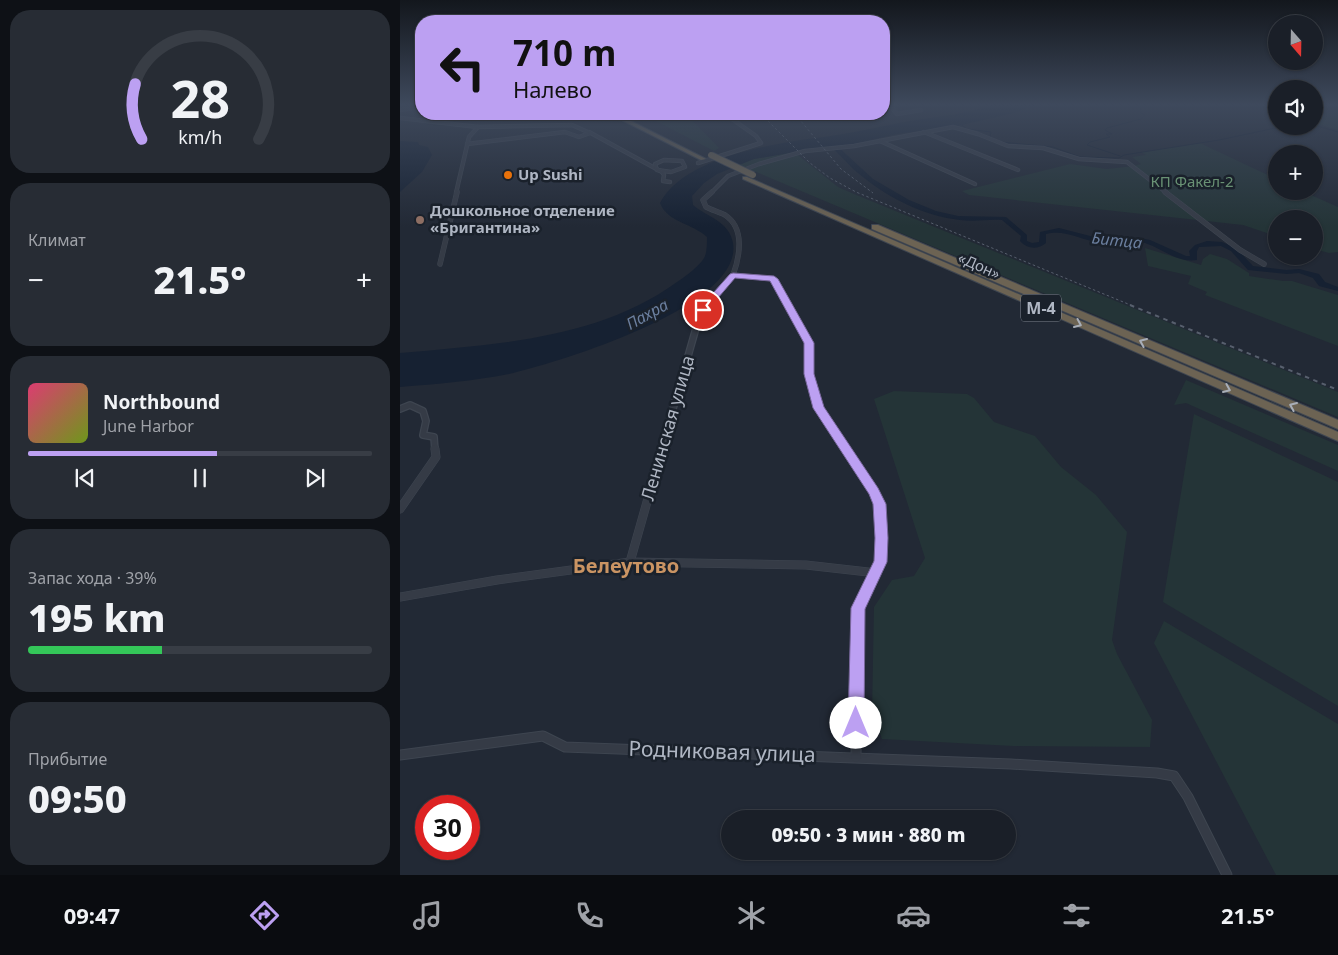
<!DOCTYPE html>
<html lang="ru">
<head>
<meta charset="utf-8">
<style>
  :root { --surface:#1a1f28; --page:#272c34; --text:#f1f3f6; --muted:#9fa2a8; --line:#383d45; --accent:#bca0f2 }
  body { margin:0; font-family:"Noto Sans",sans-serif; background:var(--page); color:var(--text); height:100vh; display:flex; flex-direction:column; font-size:19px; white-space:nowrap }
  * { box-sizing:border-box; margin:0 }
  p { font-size:16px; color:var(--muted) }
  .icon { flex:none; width:28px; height:28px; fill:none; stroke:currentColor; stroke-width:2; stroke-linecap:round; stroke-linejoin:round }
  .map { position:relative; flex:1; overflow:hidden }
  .sheet { display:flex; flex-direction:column; gap:10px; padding:10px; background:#0e1116; width:400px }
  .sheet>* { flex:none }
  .hud { position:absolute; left:15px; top:15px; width:475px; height:105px; border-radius:20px; box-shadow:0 1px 4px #0004,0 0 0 1px var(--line); background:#bca0f2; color:#111; overflow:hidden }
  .needle { width:32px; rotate:160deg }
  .controls { position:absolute; left:868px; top:15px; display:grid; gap:10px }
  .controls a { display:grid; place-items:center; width:55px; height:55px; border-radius:50%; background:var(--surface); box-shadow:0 1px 4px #0004,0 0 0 1px var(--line); font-size:25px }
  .speed { position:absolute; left:15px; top:795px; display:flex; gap:10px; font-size:25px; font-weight:700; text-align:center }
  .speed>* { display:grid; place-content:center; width:65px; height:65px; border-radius:50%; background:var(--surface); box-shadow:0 1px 4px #0004,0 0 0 1px var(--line); line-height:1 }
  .speed .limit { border:8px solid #d22; background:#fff; color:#111 }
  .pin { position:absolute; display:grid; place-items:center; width:42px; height:42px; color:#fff; margin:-21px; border:2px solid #fff; border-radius:50%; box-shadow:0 1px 5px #0007 }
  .me { position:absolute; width:55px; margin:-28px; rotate:0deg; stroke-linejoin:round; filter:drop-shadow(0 0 4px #0008) }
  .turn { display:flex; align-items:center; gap:18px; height:105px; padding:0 15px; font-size:22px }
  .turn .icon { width:65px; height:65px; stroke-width:2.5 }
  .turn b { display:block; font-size:35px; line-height:42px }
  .big { font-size:38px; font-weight:800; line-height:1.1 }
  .sheet .widget { flex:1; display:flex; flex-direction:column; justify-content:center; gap:8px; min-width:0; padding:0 18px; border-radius:20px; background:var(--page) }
  .sheet .dial { align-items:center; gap:0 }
  .dial svg { height:130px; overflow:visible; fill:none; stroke:var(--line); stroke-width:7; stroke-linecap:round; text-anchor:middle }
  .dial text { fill:var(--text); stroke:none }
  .song { display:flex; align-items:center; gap:15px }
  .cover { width:60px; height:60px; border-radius:8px; background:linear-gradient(135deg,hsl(340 70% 55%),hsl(80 70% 35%)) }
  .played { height:5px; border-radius:2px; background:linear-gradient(90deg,var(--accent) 55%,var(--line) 55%) }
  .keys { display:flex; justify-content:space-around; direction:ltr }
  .heat { display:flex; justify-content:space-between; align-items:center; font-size:28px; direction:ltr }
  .charge { height:8px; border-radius:4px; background:linear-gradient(90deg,#34c759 39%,var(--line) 0) }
  .trip { position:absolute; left:321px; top:810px; width:295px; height:50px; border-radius:25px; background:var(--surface); box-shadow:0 1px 4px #0004,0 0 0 1px var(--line); font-weight:800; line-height:50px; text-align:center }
  .tabs { display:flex; height:80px; justify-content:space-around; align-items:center; background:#0a0c10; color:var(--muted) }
  .tabs .icon { width:35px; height:35px }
  .tabs .on { color:var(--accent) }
  .tabs b { font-size:22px; color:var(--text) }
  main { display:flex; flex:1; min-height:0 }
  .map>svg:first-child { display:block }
  .green { fill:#243437 }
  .water { fill:#162132 }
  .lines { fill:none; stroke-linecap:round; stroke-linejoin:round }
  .stream { stroke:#162132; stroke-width:1 }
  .river { fill:#162132; fill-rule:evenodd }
  .minor-far4-casing { stroke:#3e4550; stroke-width:4.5 }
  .minor-far3-casing { stroke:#3e4550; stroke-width:5.5 }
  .minor-far2-casing { stroke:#3e4550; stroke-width:8 }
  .minor-far1-casing { stroke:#3e4550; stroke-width:9 }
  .minor-casing { stroke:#3e4550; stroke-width:11 }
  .motorway-casing { stroke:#3f4651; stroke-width:2 }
  .minor-far4 { stroke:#353b46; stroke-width:3 }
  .minor-far3 { stroke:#353b46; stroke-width:4.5 }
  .minor-far2 { stroke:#353b46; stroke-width:5.5 }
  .minor-far1 { stroke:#353b46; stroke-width:8 }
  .minor { stroke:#353b46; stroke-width:9 }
  .motorway { fill:#6c6353; fill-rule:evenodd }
  .rail-far1 { stroke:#575f6d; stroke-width:1; stroke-dasharray:2.5 2.5; stroke-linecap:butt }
  .rail { stroke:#575f6d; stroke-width:2; stroke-dasharray:4.5 4.5; stroke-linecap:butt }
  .motorway-bridge-casing { stroke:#3f4651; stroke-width:8; stroke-linecap:butt }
  .motorway-bridge { stroke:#6c6353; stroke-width:6 }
  .oneway { stroke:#a8aeb8 }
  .route { fill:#bca0f2; stroke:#7a689d }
  .food-dot { fill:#e8710a; stroke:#1a212b; stroke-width:2 }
  .education-dot { fill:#8d6e63; stroke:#1a212b; stroke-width:2 }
  .labels { text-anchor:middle; stroke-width:5; stroke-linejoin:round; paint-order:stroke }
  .far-poi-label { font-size:15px; font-weight:bold; fill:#afb6c3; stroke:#1a212b; text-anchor:start }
  .far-park-label { font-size:15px; fill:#699174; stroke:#1a212b }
  .far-street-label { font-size:15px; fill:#afb6c3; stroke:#1a212b }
  .far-water-label { font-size:16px; font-style:italic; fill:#6b7f9f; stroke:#1a212b }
  .shield { fill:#1a212b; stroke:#828995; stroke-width:1 }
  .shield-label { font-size:16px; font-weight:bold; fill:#afb6c3 }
  .street-label { font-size:18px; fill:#afb6c3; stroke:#1a212b }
  .quarter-label { font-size:20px; font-weight:bold; fill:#ca9463; stroke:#1a212b }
  .near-street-label { font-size:21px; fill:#afb6c3; stroke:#1a212b }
</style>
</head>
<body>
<main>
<section class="sheet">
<div class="widget dial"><svg viewBox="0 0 100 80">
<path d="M14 69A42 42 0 1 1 86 69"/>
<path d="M14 69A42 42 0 0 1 10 35" stroke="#bca0f2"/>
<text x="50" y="56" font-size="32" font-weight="700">28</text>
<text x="50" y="72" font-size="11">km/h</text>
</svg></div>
<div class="widget"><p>Климат</p>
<div class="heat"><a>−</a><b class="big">21.5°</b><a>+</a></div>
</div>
<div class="widget">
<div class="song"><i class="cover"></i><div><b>Northbound</b><p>June Harbor</p></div></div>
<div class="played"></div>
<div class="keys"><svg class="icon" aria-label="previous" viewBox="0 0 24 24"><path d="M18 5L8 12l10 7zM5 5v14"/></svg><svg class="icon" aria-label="pause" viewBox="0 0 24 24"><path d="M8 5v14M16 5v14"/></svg><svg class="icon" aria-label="next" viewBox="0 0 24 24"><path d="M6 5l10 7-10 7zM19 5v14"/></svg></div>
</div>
<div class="widget"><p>Запас хода · 39%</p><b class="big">195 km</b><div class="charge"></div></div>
<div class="widget"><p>Прибытие</p><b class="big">09:50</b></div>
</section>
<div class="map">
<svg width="938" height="875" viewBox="0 0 938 875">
  <rect width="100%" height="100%" fill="#222935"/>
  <g class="green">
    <polygon points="938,111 938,130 914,123 914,119 925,113"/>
    <polygon points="242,114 286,114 319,148 314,151"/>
    <polygon points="800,143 876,179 876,191 902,191 938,207 938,252 929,253 914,249 914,219 876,219 876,236 843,225 569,195 562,191 670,164 707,169 734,166 741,164 732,157 746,155 741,152"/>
    <polygon points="394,152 438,187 454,194 938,392 938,417 337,164 354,159"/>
    <polygon points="745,248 801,265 803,259 810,254 827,259 849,273 849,276 883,281 892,281 938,295 938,346 805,295 807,292 788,284 791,276 748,266"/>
    <polygon points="786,380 938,445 938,471 786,403 774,405"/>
    <polygon points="494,391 567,394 574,398 594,422 635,436 661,467 696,495 727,532 712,640 717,654 752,720 750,747 613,746 482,739 472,712 474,607 492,580 514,576 525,558 474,399"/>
    <polygon points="794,414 938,482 938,706 763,602"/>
    <polygon points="764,621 938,724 938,875 876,875 754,643"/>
  </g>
  <g class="water">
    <path d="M 595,104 L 638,104 L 614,113 L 557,126 L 497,134 L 449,145 L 424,147 L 354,159 L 317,174 L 304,183 L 292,196 L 293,205 C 307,217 329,221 333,243 C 344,307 156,363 109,374 C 73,381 37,384 0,387 L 0,353 C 95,344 197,340 277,282 C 285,277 302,264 305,256 C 307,251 307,242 307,237 C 292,223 268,223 260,203 C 285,155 383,142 431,136 C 457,132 483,126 509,121 C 538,117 567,114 595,104 Z"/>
    <polygon points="0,141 18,142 19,145 28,147 32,155 22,172 0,192"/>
  </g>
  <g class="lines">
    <g class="stream">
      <polyline points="559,123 567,129 591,132 590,137 592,138"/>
      <polyline points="914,125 938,132"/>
      <polyline points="601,142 653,147 680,157 719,158 724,155 819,140 885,126"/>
      <polyline points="720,156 687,145 690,142 710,137 706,134 712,134 705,130 707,128 741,119 745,115 740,112 742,112 740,110 744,104"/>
    </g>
    <path class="river" d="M 426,141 L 430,141 L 435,144 L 473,179 L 509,200 L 536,211 L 558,216 L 606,217 L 627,235 L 627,241 L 632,243 L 639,242 L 640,232 L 659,228 L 698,238 L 740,238 L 750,240 L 786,256 L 790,256 L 789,251 L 795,245 L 807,241 L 822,242 L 836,248 L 853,266 L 887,270 L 899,269 L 919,274 L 925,282 L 938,287 L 938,291 L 919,286 L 913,278 L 899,273 L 887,274 L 848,270 L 831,251 L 821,246 L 799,247 L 797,251 L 797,260 C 777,263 763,249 745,243 C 730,238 714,243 699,242 C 680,240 665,229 646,234 L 646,243 C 638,250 627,249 620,241 L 621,236 L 602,220 C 588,219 574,222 560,220 C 525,216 490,199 463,177 C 449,167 440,153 426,143 Z"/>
    <defs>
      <g id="minor-far4">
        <polyline points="489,104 497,114 521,110"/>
        <polyline points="0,110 21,107"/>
        <polyline points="447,117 467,114"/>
        <polyline points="0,118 78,127 172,125 190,133 179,137 165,132 67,144"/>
        <polyline points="189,132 262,172 264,175 263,181 270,182"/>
        <polyline points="524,132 618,170"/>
        <polyline points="480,141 575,184"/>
        <polygon points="264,160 282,161 285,167 271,172 257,170 255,164"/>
        <polyline points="298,163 361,143 356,136 325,114"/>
        <polyline points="56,193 69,137 78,127"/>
        <polyline points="311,193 328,176 359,164 405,151 454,146 553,127 578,134 608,146 643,148 679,159 727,162 767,193"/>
      </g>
      <g id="minor-far3">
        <path d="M 312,192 L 303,200 L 306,207 C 312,210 319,212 325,215 C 345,228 340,256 333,275 L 374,279 L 389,306"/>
        <polyline points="765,192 840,250 864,264"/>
        <polyline points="40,264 57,192"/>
        <polyline points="307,306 333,275"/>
      </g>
      <g id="minor-far2">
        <polyline points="388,305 409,343 409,374 419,408 447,451"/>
        <polyline points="0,409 10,405 23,411 26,421 23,435 34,437 35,451"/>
        <polyline points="261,451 300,314 308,305"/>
      </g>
      <g id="minor-far1">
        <polyline points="446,449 474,491 480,504 481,562 458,608 458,637"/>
        <polyline points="0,509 36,457 35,449"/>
        <polyline points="230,562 262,449"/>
        <polyline points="0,597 97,580 230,562 406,565 477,573"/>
      </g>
      <g id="minor">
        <polyline points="0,755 143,736 165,747 611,764 757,773 774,776 788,797 827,875"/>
        <polyline points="456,757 458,636"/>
      </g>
      <g id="motorway">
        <polygon points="210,114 217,114 306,159 301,160"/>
        <polygon points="343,177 347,177 938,432 938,441 343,179"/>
        <polygon points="472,225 478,225 938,420 938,429 472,229"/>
      </g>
    </defs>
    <use href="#minor-far4" class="minor-far4-casing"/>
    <use href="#minor-far3" class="minor-far3-casing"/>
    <use href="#minor-far2" class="minor-far2-casing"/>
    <use href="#minor-far1" class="minor-far1-casing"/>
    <use href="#minor" class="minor-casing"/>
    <use href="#motorway" class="motorway-casing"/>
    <use href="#minor-far4" class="minor-far4"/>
    <use href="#minor-far3" class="minor-far3"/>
    <use href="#minor-far2" class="minor-far2"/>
    <use href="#minor-far1" class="minor-far1"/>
    <use href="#minor" class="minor"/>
    <use href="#motorway" class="motorway"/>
    <g class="rail-far1">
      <polyline points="361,114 410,163 430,178 456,192 733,306"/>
      <polyline points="395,114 441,169 473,193"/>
    </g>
    <polyline class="rail" points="730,305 938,390"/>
    <defs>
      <polyline id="motorway-bridge" points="311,155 353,175"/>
    </defs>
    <use href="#motorway-bridge" class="motorway-bridge-casing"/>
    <use href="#motorway-bridge" class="motorway-bridge"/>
  </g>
  <defs><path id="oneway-chevron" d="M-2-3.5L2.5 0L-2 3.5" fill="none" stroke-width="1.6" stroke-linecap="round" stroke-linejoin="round" transform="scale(1.25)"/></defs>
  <g class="oneway">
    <use href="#oneway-chevron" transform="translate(678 324) rotate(24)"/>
    <use href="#oneway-chevron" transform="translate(743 342) rotate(-157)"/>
    <use href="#oneway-chevron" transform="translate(827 389) rotate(23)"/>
    <use href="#oneway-chevron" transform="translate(893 406) rotate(-157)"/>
  </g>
  <linearGradient id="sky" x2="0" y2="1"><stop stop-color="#13171d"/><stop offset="0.46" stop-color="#3e495c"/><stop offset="1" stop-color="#3e495c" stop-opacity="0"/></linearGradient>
  <rect width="938" height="227" fill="url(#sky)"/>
  <polygon class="route" points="333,273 374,276 378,279 414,343 414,374 424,407 478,488 486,504 488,538 487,562 465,609 464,723 462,729 456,731 450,729 448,723 451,608 474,561 475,538 473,504 469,494 413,408 404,374 404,343 370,281 335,278 306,312 300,312 298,310 330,274"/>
  <circle class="food-dot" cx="108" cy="175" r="5"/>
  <circle class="education-dot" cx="20" cy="220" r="5"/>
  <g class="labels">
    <g class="far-poi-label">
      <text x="118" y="180">Up Sushi</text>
      <text x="30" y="216">Дошкольное отделение<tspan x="30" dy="17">«Бригантина»</tspan></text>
    </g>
    <g class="far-park-label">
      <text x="792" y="187">КП Факел-2</text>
    </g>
    <g class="far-street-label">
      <text transform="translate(579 266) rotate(24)" y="5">«Дон»</text>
    </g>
    <g class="far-water-label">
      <text transform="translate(717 240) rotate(6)" y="6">Битца</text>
      <text transform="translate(247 314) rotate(-29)" y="6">Пахра</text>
    </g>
    <rect class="shield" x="621" y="294.5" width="40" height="27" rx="4"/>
    <g class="shield-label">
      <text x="641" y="314">М-4</text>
    </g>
    <g class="street-label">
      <text transform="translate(268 428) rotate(-74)" y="6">Ленинская улица</text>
    </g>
    <g class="quarter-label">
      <text x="226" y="573">Белеутово</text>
    </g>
    <g class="near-street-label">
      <text transform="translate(322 752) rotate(2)" y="7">Родниковая улица</text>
    </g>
  </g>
</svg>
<div class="controls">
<a><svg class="needle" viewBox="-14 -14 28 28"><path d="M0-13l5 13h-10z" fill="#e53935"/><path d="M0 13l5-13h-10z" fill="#9fa2a8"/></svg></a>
<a><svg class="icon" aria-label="sound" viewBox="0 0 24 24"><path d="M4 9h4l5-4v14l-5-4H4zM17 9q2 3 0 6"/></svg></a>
<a>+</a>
<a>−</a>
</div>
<div class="speed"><div class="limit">30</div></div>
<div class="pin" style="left:303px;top:310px;background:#d93025"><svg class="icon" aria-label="arrive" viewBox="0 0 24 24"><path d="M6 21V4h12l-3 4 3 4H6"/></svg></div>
<svg class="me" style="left:456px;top:723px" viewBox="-20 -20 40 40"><circle r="19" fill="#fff"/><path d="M0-13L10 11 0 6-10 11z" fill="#bca0f2"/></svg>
<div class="trip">09:50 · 3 мин · 880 m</div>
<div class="hud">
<div class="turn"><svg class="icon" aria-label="left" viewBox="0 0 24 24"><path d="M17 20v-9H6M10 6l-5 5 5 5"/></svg><div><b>710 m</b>Налево</div></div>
</div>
</div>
</main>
<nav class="tabs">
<b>09:47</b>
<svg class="icon on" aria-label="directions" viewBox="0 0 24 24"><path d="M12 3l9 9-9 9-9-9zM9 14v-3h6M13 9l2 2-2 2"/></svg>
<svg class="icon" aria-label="music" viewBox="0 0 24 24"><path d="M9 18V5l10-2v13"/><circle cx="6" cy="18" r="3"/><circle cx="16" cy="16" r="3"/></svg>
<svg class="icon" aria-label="phone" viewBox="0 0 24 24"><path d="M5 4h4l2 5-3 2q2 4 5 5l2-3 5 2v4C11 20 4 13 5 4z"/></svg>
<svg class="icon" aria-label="climate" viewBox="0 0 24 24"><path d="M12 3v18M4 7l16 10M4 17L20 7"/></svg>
<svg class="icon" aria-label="car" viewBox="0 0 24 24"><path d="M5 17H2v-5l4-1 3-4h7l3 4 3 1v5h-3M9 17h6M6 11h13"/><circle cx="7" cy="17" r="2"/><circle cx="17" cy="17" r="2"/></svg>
<svg class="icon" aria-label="filters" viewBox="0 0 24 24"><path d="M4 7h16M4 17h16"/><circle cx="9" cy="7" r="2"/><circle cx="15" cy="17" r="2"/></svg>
<b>21.5°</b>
</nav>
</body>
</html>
